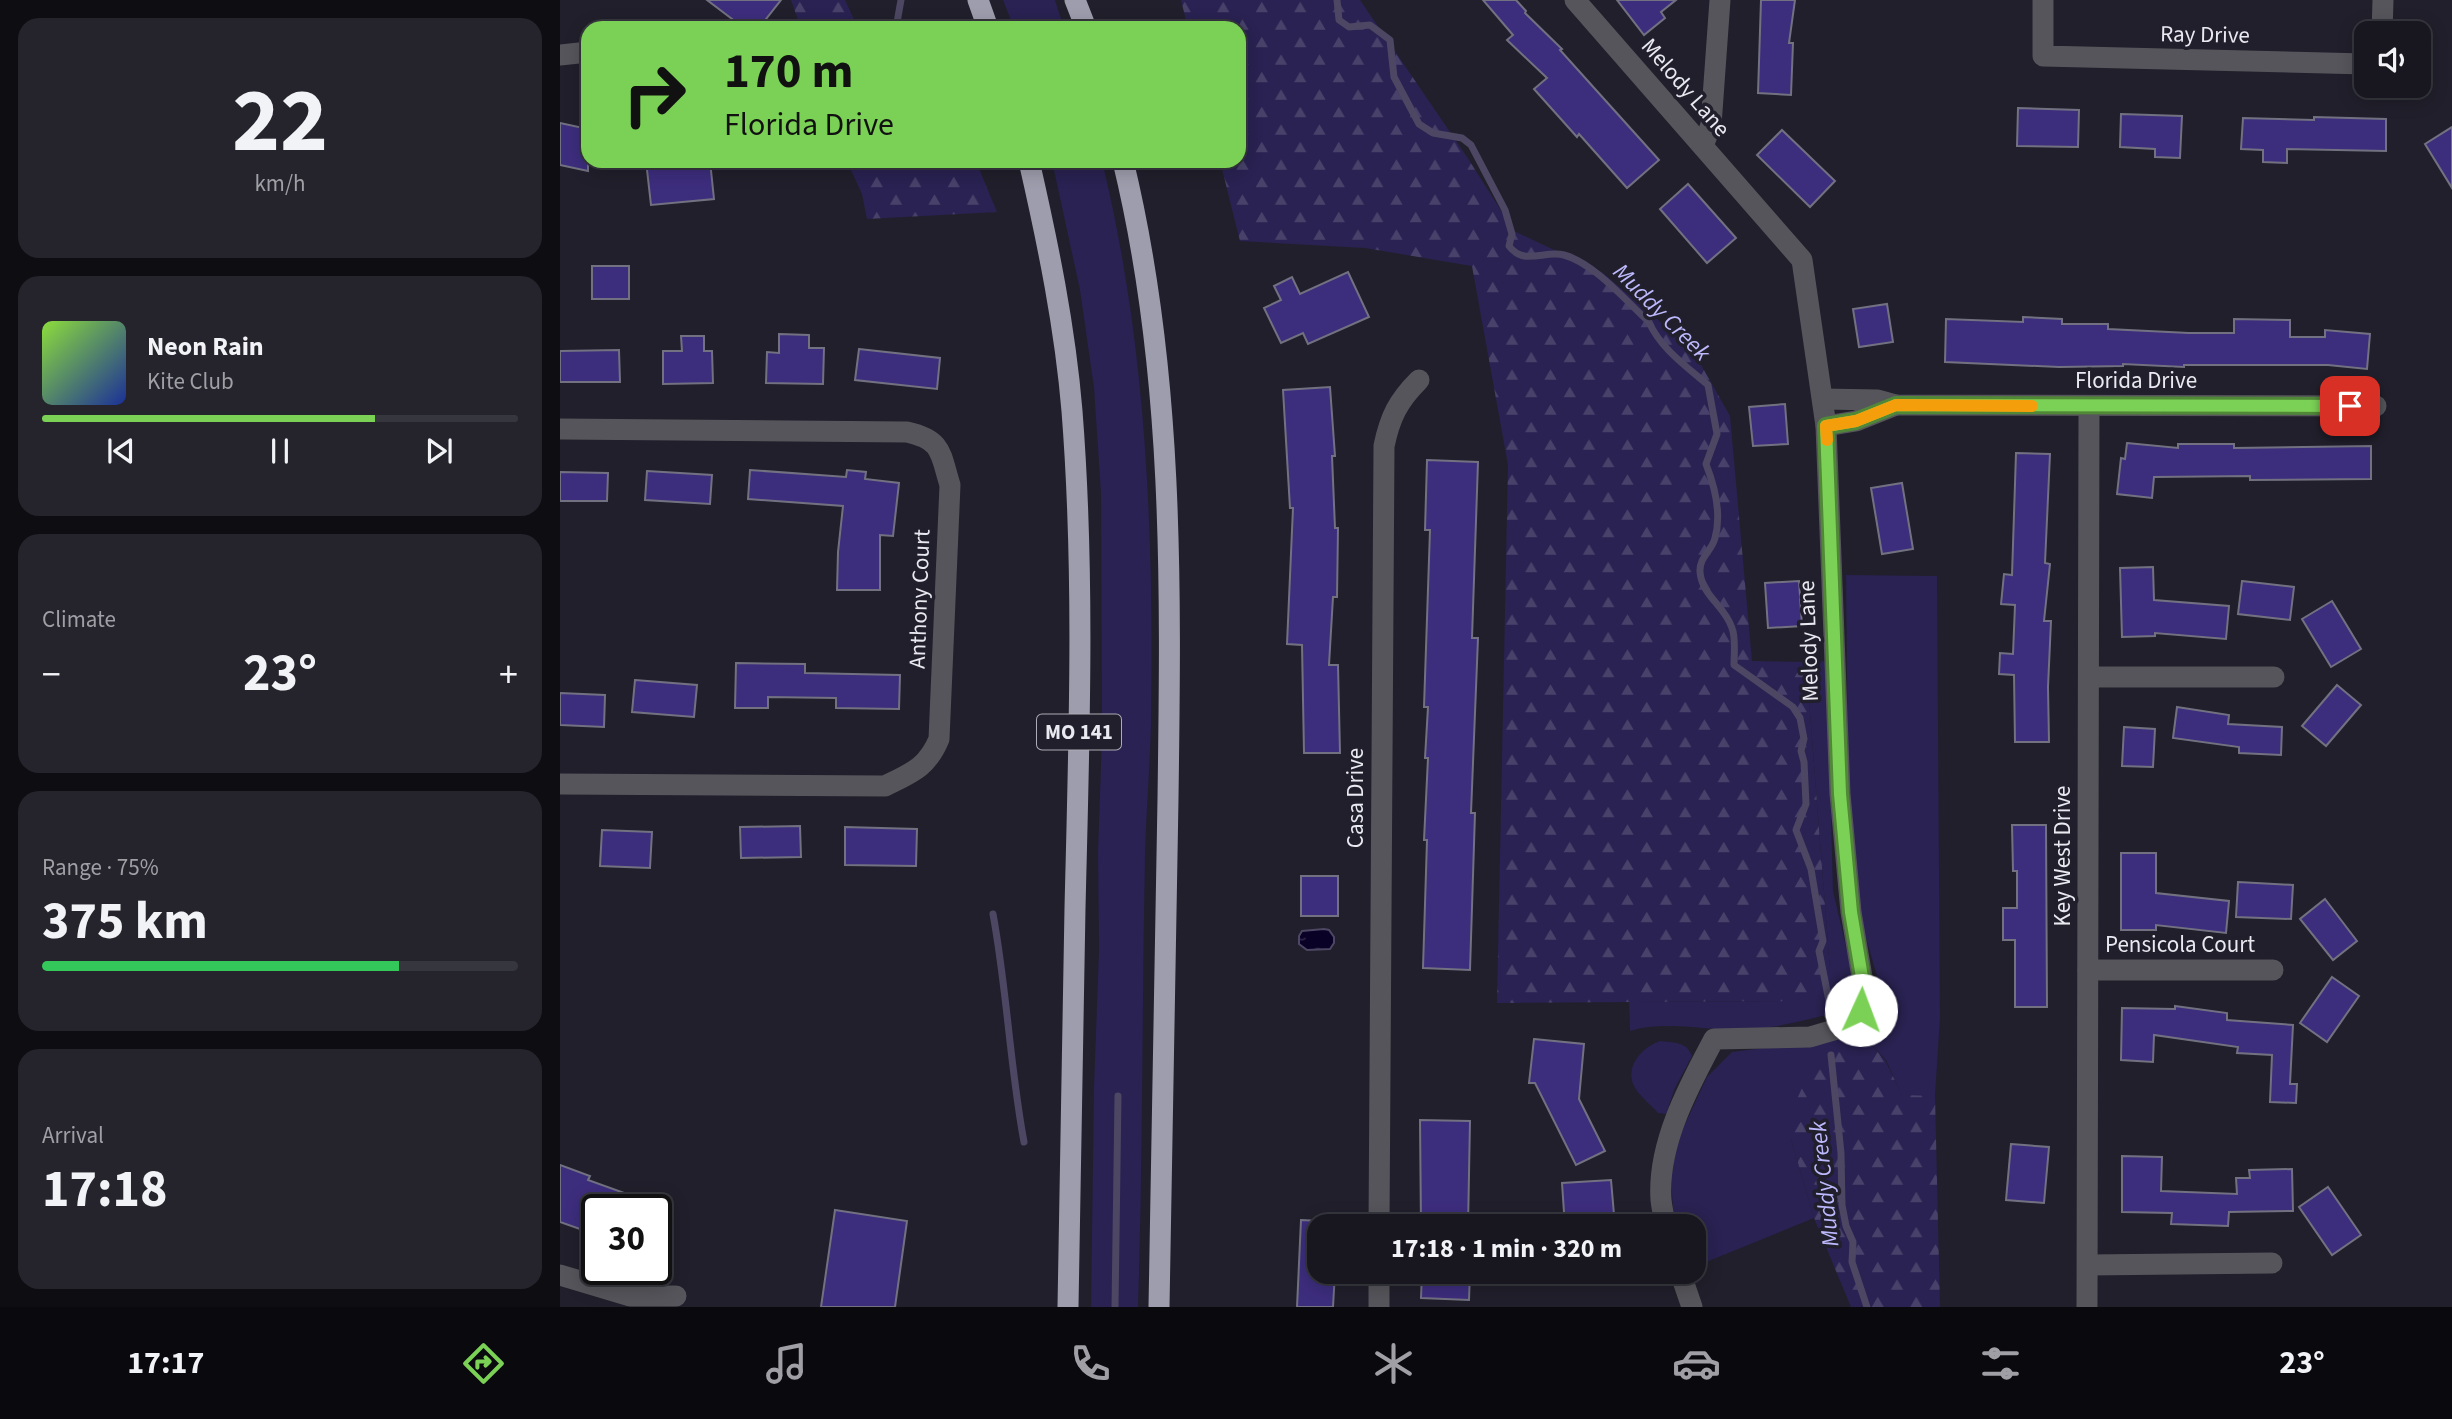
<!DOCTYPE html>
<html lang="en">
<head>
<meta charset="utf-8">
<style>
  :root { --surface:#181720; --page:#25242d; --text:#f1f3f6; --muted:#9f9fa5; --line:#36363e; --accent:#7bd155 }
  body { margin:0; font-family:"Source Sans 3",sans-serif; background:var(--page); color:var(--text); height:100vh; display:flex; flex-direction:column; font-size:26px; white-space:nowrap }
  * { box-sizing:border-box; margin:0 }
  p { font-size:23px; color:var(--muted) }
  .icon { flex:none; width:38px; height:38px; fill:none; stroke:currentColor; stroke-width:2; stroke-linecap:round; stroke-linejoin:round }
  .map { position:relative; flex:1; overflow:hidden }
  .panel { display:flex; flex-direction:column; gap:18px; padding:18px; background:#0d0d12; width:560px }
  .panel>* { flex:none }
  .banner { position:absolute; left:21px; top:21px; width:665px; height:147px; border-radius:21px; box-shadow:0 4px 18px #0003,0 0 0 2px var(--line); background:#7bd155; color:#111; overflow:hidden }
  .buttons { position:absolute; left:1794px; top:21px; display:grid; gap:14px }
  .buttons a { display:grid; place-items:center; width:77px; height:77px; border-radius:14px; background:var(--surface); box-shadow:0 4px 18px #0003,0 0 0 2px var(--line); font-size:35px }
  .speed { position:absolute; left:21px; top:1194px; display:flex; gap:14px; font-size:35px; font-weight:700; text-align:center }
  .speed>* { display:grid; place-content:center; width:91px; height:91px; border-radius:50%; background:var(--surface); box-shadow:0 4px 18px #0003,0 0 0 2px var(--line); line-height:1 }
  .speed .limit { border:4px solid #111; border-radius:10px; background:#fff; color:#111 }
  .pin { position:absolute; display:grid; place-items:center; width:60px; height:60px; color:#fff; margin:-30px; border-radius:14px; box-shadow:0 4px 10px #0006 }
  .me { position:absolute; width:77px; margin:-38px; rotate:2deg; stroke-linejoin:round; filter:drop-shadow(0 0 5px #0008) }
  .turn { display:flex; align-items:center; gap:24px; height:147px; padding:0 28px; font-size:32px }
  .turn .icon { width:91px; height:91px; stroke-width:2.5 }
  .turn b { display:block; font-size:49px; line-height:60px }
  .big { font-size:52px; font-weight:700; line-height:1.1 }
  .panel .tile { flex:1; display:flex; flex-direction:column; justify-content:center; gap:10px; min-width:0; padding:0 24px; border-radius:21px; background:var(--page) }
  .panel .dial { align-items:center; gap:0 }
  .dial b { font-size:91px; line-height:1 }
  .song { display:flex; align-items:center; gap:21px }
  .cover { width:84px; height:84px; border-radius:10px; background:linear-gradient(135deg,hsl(90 70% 55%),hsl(230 70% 35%)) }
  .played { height:7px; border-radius:4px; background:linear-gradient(90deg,var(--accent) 70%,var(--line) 70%) }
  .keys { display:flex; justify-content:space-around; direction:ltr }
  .heat { display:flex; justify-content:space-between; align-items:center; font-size:38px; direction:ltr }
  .charge { height:10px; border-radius:5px; background:linear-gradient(90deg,#34c759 75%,var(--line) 0) }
  .trip { position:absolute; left:747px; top:1214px; width:399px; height:70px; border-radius:21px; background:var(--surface); box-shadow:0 4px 18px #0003,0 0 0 2px var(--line); font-weight:700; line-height:70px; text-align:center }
  .tabs { display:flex; height:112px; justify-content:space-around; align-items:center; background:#0a090d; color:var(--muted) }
  .tabs .icon { width:49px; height:49px }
  .tabs .current { color:var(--accent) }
  .tabs b { font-size:32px; color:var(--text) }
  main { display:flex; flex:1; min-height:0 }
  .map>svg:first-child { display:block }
  .grass { fill:#292252 }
  .forest { fill:url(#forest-firs) }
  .water { fill:url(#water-ripples); stroke:#4d4763; stroke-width:2 }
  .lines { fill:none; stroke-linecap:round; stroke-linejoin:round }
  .stream { stroke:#4d4763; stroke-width:7 }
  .building { fill:#3d2d7d; stroke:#727181; stroke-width:2 }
  .street { stroke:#55555b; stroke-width:21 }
  .highway { stroke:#9e9dad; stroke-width:21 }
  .route-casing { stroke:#508837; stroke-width:18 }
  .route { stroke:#7bd155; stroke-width:12 }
  .slow { stroke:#f59e0b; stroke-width:12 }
  .labels { text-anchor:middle; stroke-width:7; stroke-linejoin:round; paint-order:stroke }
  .shield { fill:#201f2b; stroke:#adacb6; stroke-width:2 }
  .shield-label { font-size:21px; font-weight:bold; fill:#e9e9f1 }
  .street-label { font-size:23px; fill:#e9e9f1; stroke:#201f2b }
  .water-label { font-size:24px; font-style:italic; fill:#bdb9fd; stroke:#201f2b }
</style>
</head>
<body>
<main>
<section class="panel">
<div class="tile dial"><b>22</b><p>km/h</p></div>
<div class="tile">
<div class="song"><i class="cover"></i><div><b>Neon Rain</b><p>Kite Club</p></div></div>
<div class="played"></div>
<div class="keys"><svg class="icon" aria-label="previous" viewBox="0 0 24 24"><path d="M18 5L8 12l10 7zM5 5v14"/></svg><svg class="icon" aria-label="pause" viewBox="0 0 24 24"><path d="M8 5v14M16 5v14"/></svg><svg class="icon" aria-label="next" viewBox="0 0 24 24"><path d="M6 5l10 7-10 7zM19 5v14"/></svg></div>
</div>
<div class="tile"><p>Climate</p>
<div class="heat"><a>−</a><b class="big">23°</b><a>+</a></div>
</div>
<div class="tile"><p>Range · 75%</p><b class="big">375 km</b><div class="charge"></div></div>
<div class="tile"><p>Arrival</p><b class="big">17:18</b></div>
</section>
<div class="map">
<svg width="1892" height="1307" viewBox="0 0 1892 1307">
  <defs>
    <pattern id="forest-firs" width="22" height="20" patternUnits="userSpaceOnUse" patternTransform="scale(1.75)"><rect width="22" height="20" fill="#292252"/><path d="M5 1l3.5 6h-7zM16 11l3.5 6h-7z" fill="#48426b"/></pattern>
    <pattern id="water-ripples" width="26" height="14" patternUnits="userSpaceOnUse" patternTransform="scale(1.75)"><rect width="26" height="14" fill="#0a0126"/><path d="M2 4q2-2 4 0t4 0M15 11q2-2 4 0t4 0" fill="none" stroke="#2e2646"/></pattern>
  </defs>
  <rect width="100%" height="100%" fill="#201f2b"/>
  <g class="grass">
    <polygon points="443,0 495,0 504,28 454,28"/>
    <path d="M 492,161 L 542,161 C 587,345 594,535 591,724 C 590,768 586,812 585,856 C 582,1007 583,1157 578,1307 L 531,1307 L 534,1087 L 539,949 L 538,851 L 542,736 L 541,494 L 534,388 L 520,290 Z"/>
    <polygon points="1286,575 1377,576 1380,1018 1375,1096 1342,1096 1326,1060 1299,1031 1317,1003 1320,987 1289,877"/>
    <path d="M 1267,661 L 1273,891 L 1287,951 L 1295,976 L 1293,991 L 1289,1003 L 1279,1012 C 1253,1018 1209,1030 1183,1030 C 1146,1031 1106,1020 1070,1031 L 1069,1002 L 1237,1001 L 1270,970 L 1246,662 Z"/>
    <polygon points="1274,1039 1231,1139 1254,1218 1134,1267 1134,1227 1118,1227 1113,1208 1111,1179 1117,1141 1147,1077 1172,1052"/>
    <path d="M 1100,1041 C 1113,1043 1127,1041 1132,1056 L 1115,1088 L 1106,1114 L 1098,1113 C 1091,1105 1077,1094 1073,1084 C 1066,1064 1083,1047 1100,1041 Z"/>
  </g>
  <g class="forest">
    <polygon points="231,0 285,0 298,28 241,28"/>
    <polygon points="621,0 800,0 907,157 954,231 1043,273 1132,349 1170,416 1192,661 1246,662 1270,970 1260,986 1237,1001 937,1003 948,465 912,266 805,248 680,241 660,161 679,161 679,28 628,28"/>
    <polygon points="287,161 418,161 420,171 437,212 307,219 302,194"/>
    <polygon points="1299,1031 1325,1060 1342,1095 1375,1096 1380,1307 1291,1307 1254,1218 1231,1139 1231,1112 1254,1062 1274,1039"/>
  </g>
  <polygon class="water" points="764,929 769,930 774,937 774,943 770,949 747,950 739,944 739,936 742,931"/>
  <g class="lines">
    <g class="stream">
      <path d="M 777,0 L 779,20 L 789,27 L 810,25 L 830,40 L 834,77 L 859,124 L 873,133 L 902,138 L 911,145 L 945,210 L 952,234 L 949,246 C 964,266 984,250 1004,255 C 1034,263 1066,301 1089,322 C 1100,348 1127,367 1148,385 L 1157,434 L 1146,464 C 1155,487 1162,513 1155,538 C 1152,551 1139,557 1140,572 C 1142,596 1165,606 1172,628 C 1176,638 1174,654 1174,665 L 1233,707 L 1240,718 L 1244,739 L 1241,751 L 1244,762 L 1246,804 L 1236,830 L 1251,869 L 1263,941 L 1259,951 L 1269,1001"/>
      <polyline points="336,28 341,0"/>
      <path d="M 433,914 C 447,990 450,1067 464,1142"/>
      <polyline points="1271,1055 1281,1153 1282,1205 1286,1226 1293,1242 1292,1262 1307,1307"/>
      <polyline points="555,1307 558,1096"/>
    </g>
  </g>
  <g class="building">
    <polygon points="147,0 221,0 199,28 184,28"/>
    <polygon points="923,0 956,0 966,11 965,13 1002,49 1000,50 1099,160 1067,188 1019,134 1017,137 974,89 987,78 947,40 953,35"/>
    <polygon points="1057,0 1116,0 1101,12 1105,18 1084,35"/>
    <polygon points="1201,0 1235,0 1229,43 1233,43 1231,95 1198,93"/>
    <polygon points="1458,108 1519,110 1518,147 1457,146"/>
    <polygon points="1561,114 1622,116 1620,158 1595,157 1595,149 1560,147"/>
    <polygon points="1754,117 1826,119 1826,151 1727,149 1727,163 1703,162 1703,150 1681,149 1683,118 1754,120"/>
    <polygon points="0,123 28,129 28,171 0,165"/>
    <polygon points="1892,127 1892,188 1865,144"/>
    <polygon points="1222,130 1275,181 1250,207 1197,155"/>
    <polygon points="86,161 150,161 154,199 91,205"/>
    <polygon points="1128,184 1176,238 1147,263 1100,209"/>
    <rect x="32" y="266" width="37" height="33"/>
    <polygon points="788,272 809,317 748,344 743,333 721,343 704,308 721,300 714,286 732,277 740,294"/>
    <polygon points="1327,304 1333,342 1299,347 1293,309"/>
    <polygon points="1463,317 1502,319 1502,324 1548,324 1548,329 1629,333 1674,333 1674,319 1730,320 1730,337 1765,337 1765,330 1810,334 1807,369 1768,365 1624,365 1624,367 1563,364 1563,366 1499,367 1385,362 1386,319 1463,322"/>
    <polygon points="219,334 249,335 249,348 264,348 263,384 206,383 207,352 219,353"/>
    <polygon points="121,336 144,336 144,351 152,351 153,383 103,384 103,351 122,351"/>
    <polygon points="299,349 380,358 377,389 295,380"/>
    <polygon points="59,350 60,382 0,382 0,351"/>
    <polygon points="770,387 775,456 772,456 775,528 778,528 777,597 773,597 769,665 778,665 780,753 744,753 742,645 727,644 733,508 730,508 723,390"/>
    <polygon points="1225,404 1228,444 1193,446 1189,407"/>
    <polygon points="1567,443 1618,448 1618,444 1674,444 1674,448 1811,446 1811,479 1690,480 1690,476 1594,477 1592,498 1557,494 1561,458 1565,459"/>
    <polygon points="1456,453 1490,454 1485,563 1490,564 1484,621 1491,621 1488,687 1489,742 1455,742 1454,675 1439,674 1440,653 1453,654 1455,605 1441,604 1444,574 1452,575"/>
    <polygon points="867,460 918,462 912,638 918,638 911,813 915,813 910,970 863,968 867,840 864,840 868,758 865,758 868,707 864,707 870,530 865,530"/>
    <polygon points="190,470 286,477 287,470 306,472 305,479 339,483 333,536 320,535 320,590 277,590 278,552 283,506 188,499"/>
    <polygon points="87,471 152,475 150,504 85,500"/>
    <polygon points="0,472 48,473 47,501 0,501"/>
    <polygon points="1342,483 1353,549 1322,554 1311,488"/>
    <polygon points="1593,567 1594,600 1669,606 1666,639 1595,633 1595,636 1562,637 1560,568"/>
    <polygon points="1239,581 1242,626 1208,628 1205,583"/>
    <polygon points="1682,581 1734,587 1730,620 1678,614"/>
    <polygon points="1772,601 1801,649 1771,667 1742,619"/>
    <polygon points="176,663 245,664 245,673 340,675 339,709 276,708 276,698 208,697 208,708 175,708"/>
    <polygon points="75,680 137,685 134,717 72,712"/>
    <polygon points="1777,685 1801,705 1766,746 1742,726"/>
    <polygon points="0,693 45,695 44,727 0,725"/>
    <polygon points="1617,707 1669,715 1668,724 1722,727 1721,755 1679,753 1679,747 1613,738"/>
    <polygon points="1564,727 1595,729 1593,767 1562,766"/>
    <polygon points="1452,825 1486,825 1487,1007 1455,1007 1455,940 1443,940 1443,908 1457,908 1457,871 1453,871"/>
    <polygon points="240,826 241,857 181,858 180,827"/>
    <polygon points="285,827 357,829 356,866 285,865"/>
    <polygon points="42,830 92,832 90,868 40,866"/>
    <polygon points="1561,853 1596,853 1596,893 1669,901 1666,933 1596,925 1596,930 1561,930"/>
    <rect x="741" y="876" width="37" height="40"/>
    <polygon points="1678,882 1733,885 1731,919 1676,917"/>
    <polygon points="1765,899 1797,941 1773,960 1740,919"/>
    <polygon points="1772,977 1799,996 1767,1042 1740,1023"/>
    <polygon points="1615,1006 1667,1013 1667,1020 1733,1025 1730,1084 1737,1084 1736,1103 1710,1102 1712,1055 1677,1053 1678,1047 1594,1035 1593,1062 1561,1060 1562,1008 1615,1009"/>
    <polygon points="974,1039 1024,1044 1019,1099 1045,1151 1016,1165 975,1083 969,1083"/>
    <polygon points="860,1120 910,1121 908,1227 861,1227"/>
    <polygon points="1451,1144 1489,1147 1484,1203 1446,1200"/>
    <polygon points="1562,1156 1602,1157 1601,1191 1677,1194 1676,1178 1690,1178 1689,1170 1732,1169 1733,1211 1669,1212 1668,1226 1611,1224 1612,1213 1562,1212"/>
    <polygon points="0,1165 30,1176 28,1180 103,1207 103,1209 37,1209 37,1235 0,1222"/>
    <polygon points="1051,1180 1055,1226 1005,1227 1002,1183"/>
    <polygon points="1768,1187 1801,1235 1772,1255 1739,1207"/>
    <polygon points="275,1210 347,1221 335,1307 261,1307"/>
    <polygon points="741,1220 760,1221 760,1272 775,1272 773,1307 737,1307"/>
    <polygon points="862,1272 910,1272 909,1300 861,1298"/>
  </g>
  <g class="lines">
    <g class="street">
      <path d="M 1015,0 L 1242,260 L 1266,426 L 1280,794 L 1291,912 L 1303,983 L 1301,1011 L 1284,1027 L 1250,1037 L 1154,1039 C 1129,1086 1097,1144 1101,1200 C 1102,1209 1104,1218 1106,1227"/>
      <polyline points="1483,0 1483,56 1806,64"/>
      <polyline points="1822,33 1823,0"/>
      <polyline points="0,55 28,52"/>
      <polyline points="1143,146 1151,125 1160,0"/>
      <polyline points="1263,399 1318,400 1336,405 1816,406"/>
      <polyline points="1266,426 1296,421 1336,405"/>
      <path d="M 0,429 L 347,432 C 383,440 380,453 390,485 L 379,739 C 367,768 351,773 325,786 L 0,784"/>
      <polyline points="1530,677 1714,677"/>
      <polyline points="1528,970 1713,970"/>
      <path d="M 819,1227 L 824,446 C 830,417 838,401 859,380"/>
      <polyline points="1528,1265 1712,1263"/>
      <polyline points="1120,1272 1132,1307"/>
      <polyline points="0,1275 70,1296 116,1296"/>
      <polyline points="819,1307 819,1272"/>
      <polyline points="1527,1307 1529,406"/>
    </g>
    <g class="highway">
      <polyline points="418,0 428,28"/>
      <polyline points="515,0 526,28"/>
      <path d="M 469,161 C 488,244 505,327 512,411 C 525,576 519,743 515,908 C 512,1041 511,1174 508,1307"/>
      <path d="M 563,161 C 614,371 611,584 608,799 C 605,968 602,1138 599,1307"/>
    </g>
  </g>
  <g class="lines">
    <defs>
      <polyline id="route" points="1301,1010 1303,983 1291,912 1280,794 1266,426 1296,421 1336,405 1790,406"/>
    </defs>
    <use href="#route" class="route-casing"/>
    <use href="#route" class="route"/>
    <polyline class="slow" points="1267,440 1266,426 1296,421 1336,405 1472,406"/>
  </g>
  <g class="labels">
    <rect class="shield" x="477" y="714.5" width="84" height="35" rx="5"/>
    <g class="shield-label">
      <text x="519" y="739">MO 141</text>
    </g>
    <g class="street-label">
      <text transform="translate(1645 34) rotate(1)" y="8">Ray Drive</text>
      <text transform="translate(1126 87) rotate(49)" y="8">Melody Lane</text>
      <text x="1576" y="388">Florida Drive</text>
      <text transform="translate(359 599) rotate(-88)" y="8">Anthony Court</text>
      <text transform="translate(1248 641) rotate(-92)" y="8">Melody Lane</text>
      <text transform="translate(795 798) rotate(-90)" y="8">Casa Drive</text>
      <text transform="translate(1502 856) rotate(-90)" y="8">Key West Drive</text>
      <text x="1620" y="952">Pensicola Court</text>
    </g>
    <g class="water-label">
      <text transform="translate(1102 312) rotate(45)" y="8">Muddy Creek</text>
      <text transform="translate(1264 1184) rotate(-96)" y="8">Muddy Creek</text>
    </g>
  </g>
</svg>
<div class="buttons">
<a><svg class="icon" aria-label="sound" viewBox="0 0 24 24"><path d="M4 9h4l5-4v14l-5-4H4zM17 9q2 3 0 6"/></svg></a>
</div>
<div class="speed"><div class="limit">30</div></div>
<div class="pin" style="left:1790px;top:406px;background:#d93025"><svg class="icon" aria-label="arrive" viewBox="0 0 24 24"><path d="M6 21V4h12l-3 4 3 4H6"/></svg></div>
<svg class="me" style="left:1301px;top:1010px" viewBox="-20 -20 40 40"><circle r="19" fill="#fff"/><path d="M0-13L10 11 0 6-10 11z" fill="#7bd155"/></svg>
<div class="trip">17:18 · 1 min · 320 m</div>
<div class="banner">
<div class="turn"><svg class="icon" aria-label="right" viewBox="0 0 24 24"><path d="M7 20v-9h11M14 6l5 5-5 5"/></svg><div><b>170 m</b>Florida Drive</div></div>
</div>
</div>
</main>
<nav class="tabs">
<b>17:17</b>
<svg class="icon current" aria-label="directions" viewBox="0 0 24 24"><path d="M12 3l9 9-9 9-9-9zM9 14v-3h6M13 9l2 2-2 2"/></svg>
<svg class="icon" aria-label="music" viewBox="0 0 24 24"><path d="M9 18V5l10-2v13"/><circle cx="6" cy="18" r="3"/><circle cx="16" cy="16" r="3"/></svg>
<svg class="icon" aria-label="phone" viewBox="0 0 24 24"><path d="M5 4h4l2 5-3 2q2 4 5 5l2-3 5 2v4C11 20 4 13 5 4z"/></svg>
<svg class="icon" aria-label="climate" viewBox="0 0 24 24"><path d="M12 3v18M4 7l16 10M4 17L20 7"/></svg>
<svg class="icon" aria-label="car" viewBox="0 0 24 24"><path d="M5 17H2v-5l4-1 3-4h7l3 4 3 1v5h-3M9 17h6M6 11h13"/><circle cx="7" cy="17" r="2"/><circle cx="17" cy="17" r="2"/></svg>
<svg class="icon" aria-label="filters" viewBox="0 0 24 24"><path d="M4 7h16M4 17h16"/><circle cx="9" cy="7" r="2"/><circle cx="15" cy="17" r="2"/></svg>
<b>23°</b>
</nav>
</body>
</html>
